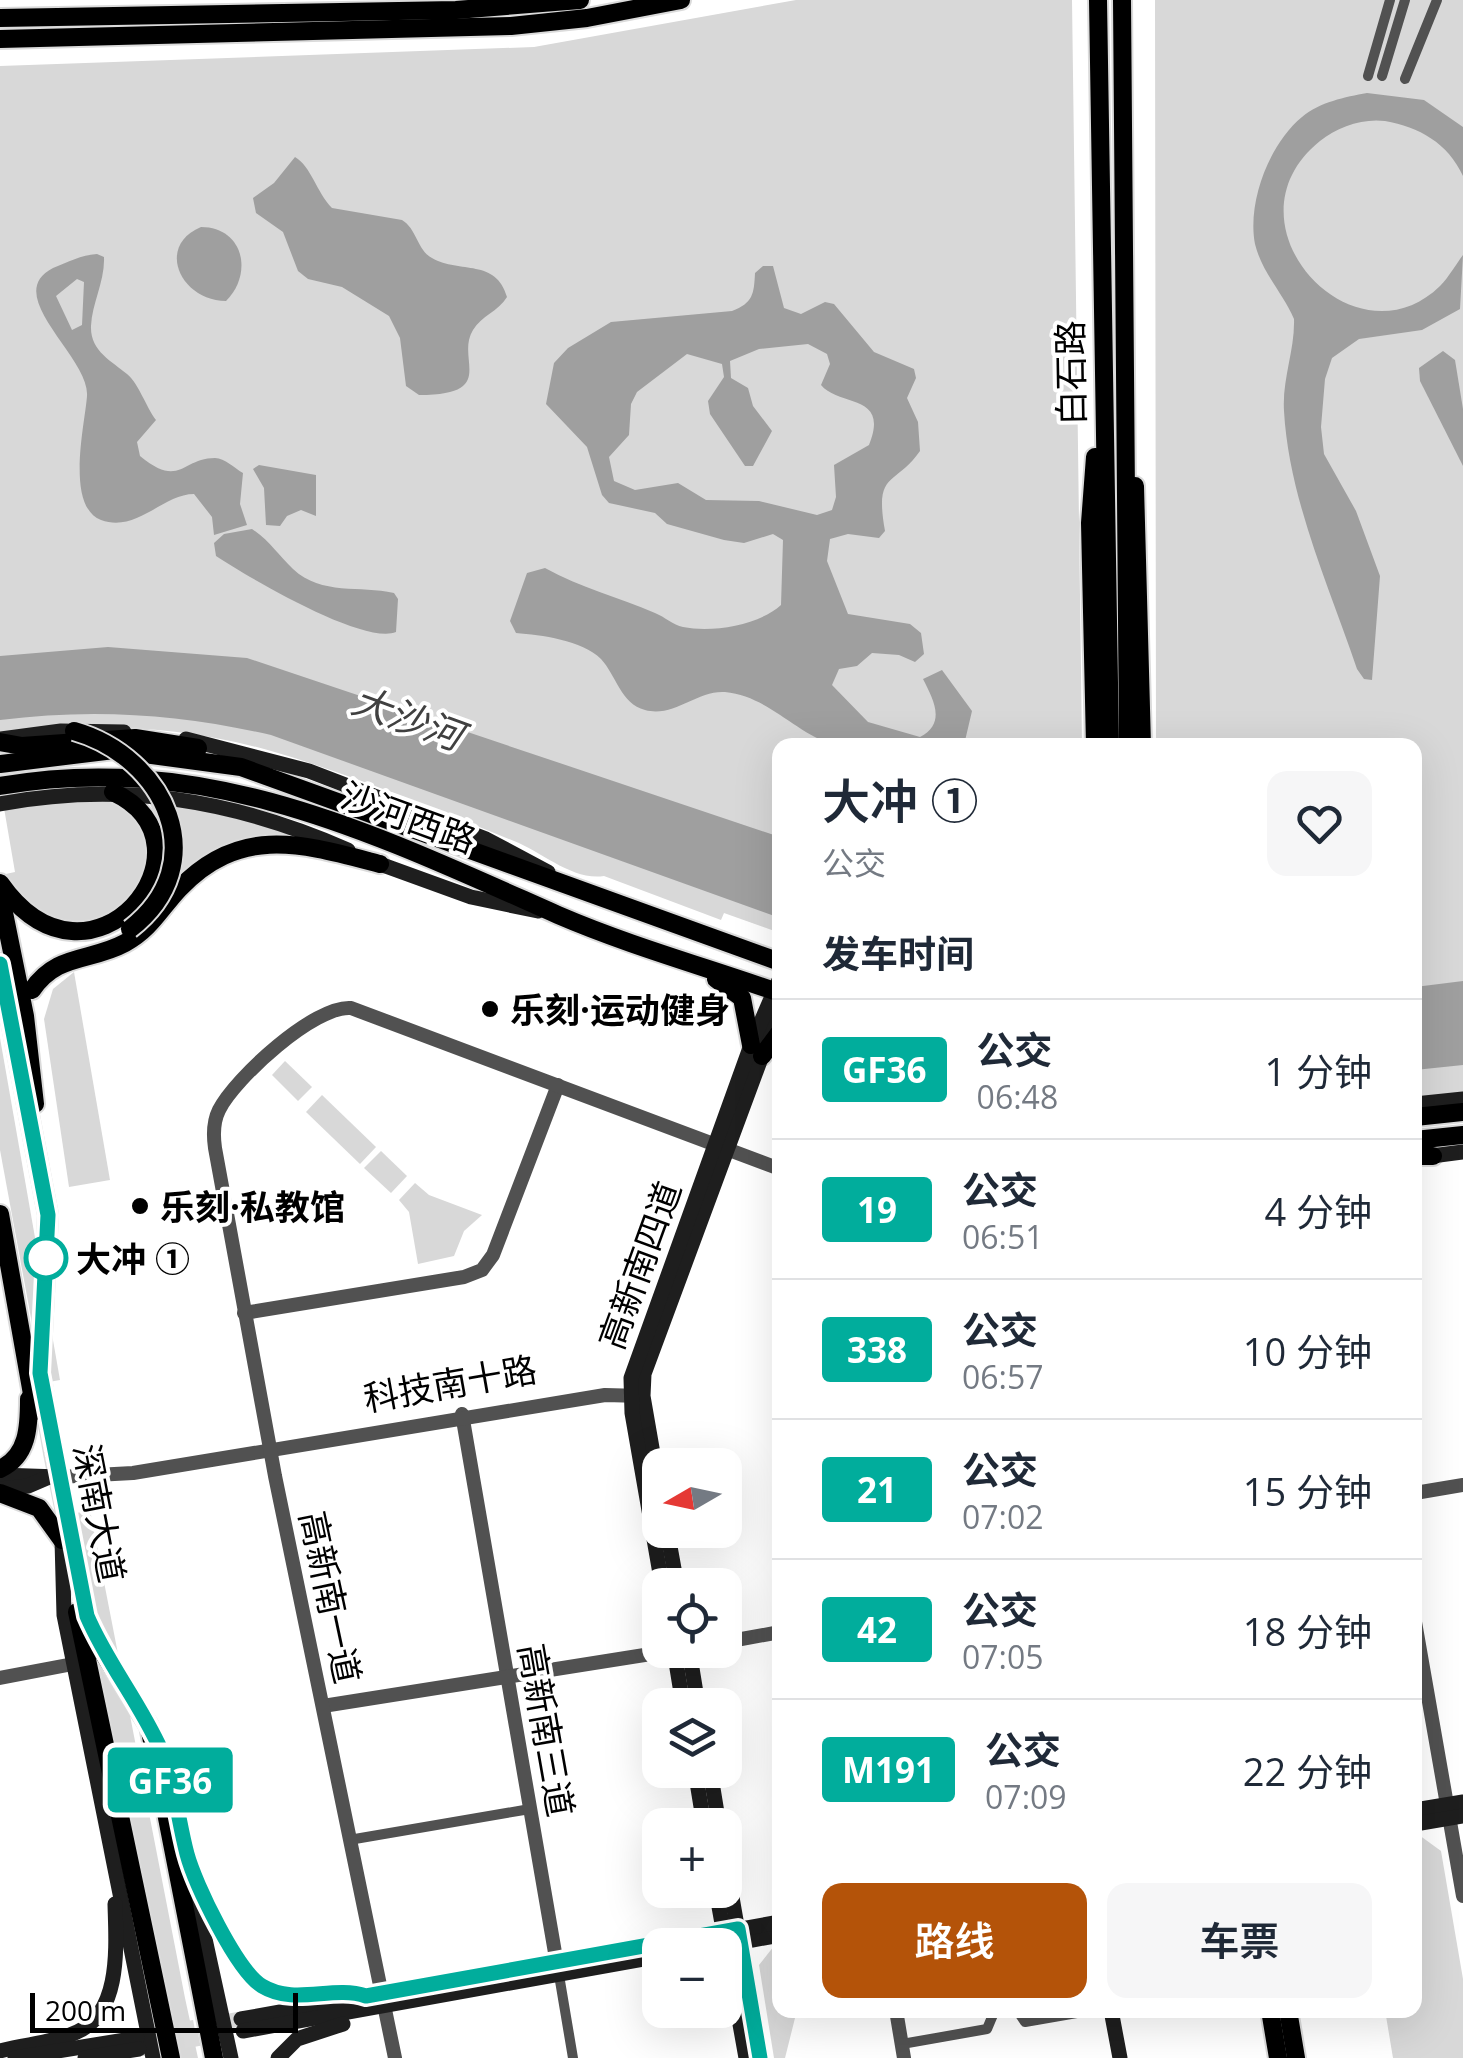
<!DOCTYPE html>
<html lang="zh">
<head>
<meta charset="utf-8">
<style>
  :root { --surface:#fff; --page:#f6f6f7; --text:#1f2937; --muted:#747a83; --line:#e0e1e3; --accent:#b45309 }
  body { margin:0; font-family:"Open Sans","Noto Sans SC",sans-serif; background:var(--page); color:var(--text); height:100vh; display:flex; flex-direction:column; font-size:38px; white-space:nowrap }
  * { box-sizing:border-box; margin:0 }
  p { font-size:32px; color:var(--muted) }
  .icon { flex:none; width:55px; height:55px; fill:none; stroke:currentColor; stroke-width:2; stroke-linecap:round; stroke-linejoin:round }
  .map { position:relative; flex:1; overflow:hidden }
  .details { position:absolute; left:772px; top:738px; width:650px; height:1280px; display:flex; flex-direction:column; background:var(--surface); border-radius:20px; box-shadow:0 10px 40px #0002 }
  .details>* { flex:none }
  .badge { padding:0 20px; border-radius:8px; font-size:35px; line-height:65px }
  .needle { width:65px; rotate:261deg }
  .fabs { position:absolute; left:642px; top:1448px; display:grid; gap:20px }
  .fabs a { display:grid; place-items:center; width:100px; height:100px; border-radius:20px; background:var(--surface); box-shadow:0 10px 40px #0002; font-size:50px }
  .scale { position:absolute; left:30px; bottom:25px; width:268px; box-sizing:border-box; padding-left:10px; border:5px solid #000; border-top:0; font-size:28px; line-height:35px; white-space:nowrap; color:#000; -webkit-text-stroke:8px #fff; paint-order:stroke }
  .map>.badge { position:absolute; translate:-50% -50%; box-shadow:0 0 0 5px #fff }
  h2 { padding:0 50px; font-size:38px; line-height:90px }
  .round { display:grid; place-items:center; flex:none; width:105px; height:105px; border-radius:20px; background:var(--page) }
  .head { display:flex; align-items:center; justify-content:space-between; height:170px; padding:0 50px }
  h1 { font-size:48px; font-weight:600; line-height:75px }
  .action { display:flex; gap:20px; margin-top:auto; padding:20px 50px }
  .action a { flex:1; height:115px; border-radius:20px; background:var(--accent); color:#fff; font-size:40px; font-weight:600; line-height:115px; text-align:center }
  .action a+a { background:var(--page); color:var(--text) }
  ul { padding:0; list-style:none }
  li { display:flex; align-items:center; gap:30px; height:140px; padding:0 50px; border-top:2px solid var(--line) }
  li div { flex:1 }
  li b { display:block; font-size:38px }
  li em { font-style:normal }
  li .badge { min-width:110px; font-weight:700; text-align:center }
  .map>svg:first-child { display:block }
  .green { fill:#d8d8d8 }
  .water { fill:#9f9f9f; fill-rule:evenodd }
  .lines { fill:none; stroke-linecap:round; stroke-linejoin:round }
  .secondary-tunnel { stroke:#d9d9d9; stroke-width:15; stroke-dasharray:15 8; stroke-linecap:butt }
  .primary-casing { stroke:#dbdbdb; stroke-width:22 }
  .minor { stroke:#515151; stroke-width:10 }
  .tertiary { stroke:#515151; stroke-width:14 }
  .secondary { stroke:#1e1e1e; stroke-width:15 }
  .primary { stroke:#000; stroke-width:18 }
  .primary-bridge-casing { stroke:#dbdbdb; stroke-width:22; stroke-linecap:butt }
  .primary-bridge { stroke:#000; stroke-width:18 }
  .line-casing { stroke:#fff; stroke-width:22 }
  .line { stroke:#01ad9c; stroke-width:15 }
  .poi-dot { fill:#000; stroke:#fff; stroke-width:4 }
  .stop-dot { fill:#fff; stroke:#01ad9c; stroke-width:5 }
  .labels { text-anchor:middle; dominant-baseline:central; stroke-width:8; stroke-linejoin:round; paint-order:stroke }
  .street-label { font-size:35px; fill:#000; stroke:#fff }
  .poi-label { font-size:35px; font-weight:bold; fill:#000; stroke:#fff; text-anchor:start }
  .stop-label { font-size:35px; font-weight:bold; fill:#000; stroke:#fff; text-anchor:start }
  .water-label { font-size:38px; font-style:italic; fill:#404040; stroke:#fff }
</style>
</head>
<body>
<div class="map">
<svg width="1463" height="2058" viewBox="0 0 1463 2058">
  <rect width="100%" height="100%" fill="#fff"/>
  <g class="green">
    <path d="M796,0H1072L1082,745H780V933L724,913L721,920L604,876C573,881 542,852 514,841C437,810 358,777 278,753C184,725 97,723 0,732V66L534,47Z"/>
    <polygon points="1155,0 1463,0 1463,1093 1415,1098 1415,745 1156,745"/>
    <polygon points="81,797 118,800 149,833 145,878 113,918 55,925 1,875 15,872 4,808"/>
    <path d="M146,797L313,837C237,830 210,865 151,904C166,859 171,841 146,797Z"/>
    <polygon points="74,972 110,1180 69,1187 44,1019 53,989"/>
    <polygon points="0,1038 60,1380 43,1383 0,1150"/>
    <polygon points="285,1061 312,1087 298,1101 272,1075"/>
    <polygon points="322,1095 376,1147 360,1164 306,1112"/>
    <polygon points="381,1151 407,1176 391,1193 364,1168"/>
    <polygon points="415,1183 429,1195 482,1215 464,1231 454,1256 418,1264 409,1212 399,1200"/>
    <polygon points="90,1510 185,1998 198,2058 180,2058 68,1515"/>
    <polygon points="1419,1835 1441,1851 1463,1979 1463,2058 1393,2058 1385,2010 1415,2010 1415,1836"/>
    <polygon points="780,1945 780,2010 797,2010 785,2058 774,2058 759,1965 774,1946"/>
  </g>
  <g class="water">
    <path d="M1367,93L1424,100L1463,127V176C1448,143 1419,127 1385,121C1363,118 1337,127 1320,141C1218,223 1354,370 1440,286C1449,277 1456,264 1463,255L1460,309L1422,330L1359,339L1332,358L1325,379L1321,427L1324,454L1356,511L1380,576L1372,680L1364,679L1357,669C1329,586 1289,499 1284,411C1282,379 1295,350 1294,319C1283,293 1262,273 1255,244C1247,203 1269,144 1302,117C1320,102 1345,97 1367,93Z"/>
    <path d="M295,157C311,166 317,193 332,208L402,220C417,229 417,250 432,258C460,274 496,258 507,297C499,311 481,316 473,330C455,359 499,395 419,395L406,386L400,338L389,316L342,287L308,279L298,271L283,232L256,213L253,198L274,183Z"/>
    <path d="M201,227C243,227 254,273 226,301C181,301 155,246 201,227Z"/>
    <path d="M97,254L104,257C105,281 92,303 91,326C90,351 112,361 127,374C139,384 146,407 156,420L137,442L140,456C180,489 182,458 215,458C225,458 234,468 243,473L240,504L247,525L214,535L212,517L194,494C163,494 137,533 101,520C65,506 85,424 87,396C90,357 0,295 53,268C68,262 81,255 97,254ZM77,279L84,282L82,325L72,330L56,296Z"/>
    <path d="M763,266H773L784,308L801,314L825,302L834,304L874,352L914,369L916,378L907,398L918,422L920,451C895,487 874,470 885,531L879,538L848,534L830,539L827,561L848,614L910,624L921,633L924,654L915,662L899,655L872,653L857,666L839,669L832,685L868,722L920,737C947,723 933,699 923,679L942,670L972,711L964,745C938,745 854,751 834,745C795,733 768,696 725,692C697,690 674,718 645,710C621,704 616,675 601,659C582,640 541,635 516,633L510,621L527,573L545,568C581,588 618,597 655,613C665,617 673,625 683,627C713,633 759,625 781,605L783,540L773,534L744,543L724,540L667,524L655,513L609,503L602,495L587,447L546,404L554,363L568,348L611,322L732,311C753,303 754,294 755,273ZM808,344L827,354L830,364L821,385C839,407 890,393 869,445L834,465L836,497L832,510L817,515L759,501L706,500L678,483L635,490L614,481L609,457L629,435L631,404L637,392L687,354L722,364L724,377L708,401L710,414L745,466H753L772,431L753,406L748,388L731,378L730,361L759,349Z"/>
    <polygon points="1443,351 1455,360 1463,409 1463,466 1420,381 1419,368"/>
    <polygon points="259,465 316,475 316,516 301,510 287,516 280,526 266,525 264,488 253,469"/>
    <path d="M252,529C270,541 278,555 293,569C322,596 360,585 394,593L398,599L396,632C363,645 248,577 216,556L214,543L224,534Z"/>
    <path d="M108,647L247,658L780,837V918L271,735C180,714 93,708 0,720V656Z"/>
    <polygon points="1463,981 1463,1065 1415,1070 1415,987"/>
  </g>
  <g class="lines">
    <g class="secondary-tunnel">
      <polyline points="157,2034 241,2019"/>
      <polyline points="139,2049 219,2035"/>
    </g>
    <g class="primary-casing">
      <g id="primary">
        <polyline points="1098,0 1110,745"/>
        <polyline points="1122,0 1128,745"/>
        <polyline points="0,18 456,10 580,0"/>
        <polyline points="0,39 511,26 587,18 681,0"/>
        <polyline points="1135,486 1142,745"/>
        <polyline points="0,742 22,746 135,738 198,748"/>
        <polyline points="1095,745 1090,523 1095,457"/>
        <polyline points="0,764 114,750 241,767 780,962"/>
        <path d="M0,786C206,750 375,834 558,915C630,946 706,967 780,993"/>
        <path d="M0,883C91,1013 226,845 113,792"/>
        <polyline points="0,893 25,1016 35,1104"/>
        <polyline points="0,963 48,1215 40,1373 54,1453 87,1616 102,1651 149,1726 214,2058"/>
        <polyline points="716,979 742,998 751,1045"/>
        <path d="M32,990C57,953 90,962 125,943C150,930 161,908 179,889C241,824 303,844 380,864"/>
        <polyline points="762,1056 780,1032"/>
        <polyline points="1415,1117 1463,1112"/>
        <polyline points="1415,1140 1463,1135"/>
        <polyline points="1415,1156 1433,1156"/>
        <polyline points="0,1214 35,1411"/>
        <path d="M0,1469C28,1456 29,1427 29,1399"/>
        <polyline points="0,1493 39,1508 62,1540"/>
        <polyline points="77,1612 171,2058"/>
        <polyline points="1270,2010 1278,2058"/>
        <polyline points="1288,2010 1296,2058"/>
      </g>
    </g>
    <g class="minor">
      <polyline points="1368,76 1390,0"/>
      <polyline points="1382,76 1405,0"/>
      <polyline points="1405,79 1437,0"/>
      <polyline points="349,1840 530,1809"/>
      <polyline points="559,1975 573,2058"/>
      <polyline points="1017,2010 1025,2022 1094,2010"/>
      <polyline points="902,2044 987,2029 995,2010"/>
    </g>
    <g class="tertiary">
      <polyline points="244,1313 464,1277 482,1270 493,1255 558,1085"/>
      <polyline points="462,1414 558,1970"/>
      <polyline points="59,1477 133,1473 605,1395 642,1396"/>
      <polyline points="1415,1493 1463,1485"/>
      <polyline points="1415,1622 1463,1896"/>
      <polyline points="725,1642 780,1632"/>
      <polyline points="0,1678 73,1664"/>
      <polyline points="323,1706 676,1650"/>
      <polyline points="896,2010 904,2058"/>
      <path d="M395,2058L275,1476L215,1148C213,1134 213,1122 219,1110C235,1078 315,1005 351,1008L780,1169"/>
    </g>
    <g class="secondary">
      <polyline points="0,739 61,731 124,732"/>
      <polyline points="186,739 309,771 486,839 548,872"/>
      <path d="M0,804C123,781 234,800 348,850"/>
      <polyline points="369,860 471,897 538,911"/>
      <polyline points="1415,1104 1463,1099"/>
      <polyline points="1424,1157 1463,1152"/>
      <polyline points="0,1475 59,1477"/>
      <polyline points="0,1489 28,1486 49,1477"/>
      <polyline points="660,1494 643,1396 644,1374 780,1007"/>
      <polyline points="667,1530 677,1585"/>
      <polyline points="62,1540 64,1615 153,2058"/>
      <polyline points="662,1585 632,1413 631,1378 751,1045 780,978"/>
      <polyline points="674,1650 683,1705"/>
      <polyline points="689,1650 698,1705"/>
      <polyline points="159,1747 171,1783 231,2058"/>
      <polyline points="695,1770 704,1825"/>
      <polyline points="710,1770 719,1825"/>
      <polyline points="1415,1810 1463,1802"/>
      <polyline points="1415,1824 1463,1816"/>
      <polyline points="725,1857 760,2058"/>
      <path d="M200,1882C236,1955 241,2007 338,1991"/>
      <polyline points="716,1890 746,2058"/>
      <polyline points="731,1944 780,1935"/>
      <polyline points="1111,2010 1120,2058"/>
      <polyline points="241,2019 780,1922"/>
      <polyline points="243,2031 660,1956"/>
      <path d="M0,2051C25,2044 54,2043 77,2032C122,2012 116,1945 115,1904"/>
      <polyline points="15,2058 137,2038"/>
      <polyline points="85,2058 139,2049"/>
      <polyline points="278,2058 297,2039 343,2024"/>
    </g>
    <use href="#primary" class="primary"/>
    <g class="primary-bridge-casing">
      <path id="primary-bridge" d="M74,731C165,757 215,863 130,929"/>
    </g>
    <use href="#primary-bridge" class="primary-bridge"/>
  </g>
  <g class="lines">
    <g class="line-casing">
      <path id="line" d="M0,964L48,1215L40,1373L87,1616C107,1663 140,1703 161,1750C175,1783 178,1820 187,1854C195,1884 237,1971 262,1986C295,2006 332,1985 366,1996L738,1929L760,2058"/>
    </g>
    <use href="#line" class="line"/>
  </g>
  <g class="poi-dot">
    <circle cx="490" cy="1009" r="10"/>
    <circle cx="140" cy="1206" r="10"/>
  </g>
  <circle class="stop-dot" cx="46" cy="1258" r="20"/>
  <g class="labels">
    <g class="street-label">
      <text transform="translate(1070 373) rotate(-91)">白石路</text>
      <text transform="translate(409 817) rotate(20)">沙河西路</text>
      <text transform="translate(639 1265) rotate(-70)">高新南四道</text>
      <text transform="translate(450 1383) rotate(-10)">科技南十路</text>
      <text transform="translate(100 1513) rotate(79)">深南大道</text>
      <text transform="translate(331 1597) rotate(78)">高新南一道</text>
      <text transform="translate(547 1730) rotate(80)">高新南三道</text>
    </g>
    <g class="poi-label">
      <text x="510" y="1009">乐刻·运动健身</text>
      <text x="160" y="1206">乐刻·私教馆</text>
    </g>
    <g class="stop-label">
      <text x="76" y="1258">大冲 ①</text>
    </g>
    <g class="water-label">
      <text transform="translate(408 717) rotate(20)">大沙河</text>
    </g>
  </g>
</svg>
<div class="fabs">
<a><svg class="needle" viewBox="-14 -14 28 28"><path d="M0-13l5 13h-10z" fill="#e53935"/><path d="M0 13l5-13h-10z" fill="#747a83"/></svg></a>
<a><svg class="icon" aria-label="locate" viewBox="0 0 24 24"><circle cx="12" cy="12" r="6"/><path d="M12 2v4M12 18v4M2 12h4M18 12h4"/></svg></a>
<a><svg class="icon" aria-label="layers" viewBox="0 0 24 24"><path d="M12 4l9 5-9 5-9-5zM3 14l9 5 9-5"/></svg></a>
<a>+</a>
<a>−</a>
</div>
<div class="scale">200 m</div>
<b class="badge" style="left:170px;top:1780px;background:#01ad9c;color:#fff">GF36</b>
<section class="details">
<div class="head"><div><h1>大冲 ①</h1><p>公交</p></div><a class="round"><svg class="icon" aria-label="heart" viewBox="0 0 24 24"><path d="M12 20l-8-8c-3-5 5-10 8-4 3-6 11-1 8 4z"/></svg></a></div>
<h2>发车时间</h2>
<ul>
<li><span class="badge" style="background:#01ad9c;color:#fff">GF36</span><div><b>公交</b><p>06:48</p></div><em>1 分钟</em></li>
<li><span class="badge" style="background:#01ad9c;color:#fff">19</span><div><b>公交</b><p>06:51</p></div><em>4 分钟</em></li>
<li><span class="badge" style="background:#01ad9c;color:#fff">338</span><div><b>公交</b><p>06:57</p></div><em>10 分钟</em></li>
<li><span class="badge" style="background:#01ad9c;color:#fff">21</span><div><b>公交</b><p>07:02</p></div><em>15 分钟</em></li>
<li><span class="badge" style="background:#01ad9c;color:#fff">42</span><div><b>公交</b><p>07:05</p></div><em>18 分钟</em></li>
<li><span class="badge" style="background:#01ad9c;color:#fff">M191</span><div><b>公交</b><p>07:09</p></div><em>22 分钟</em></li>
</ul>
<div class="action"><a>路线</a><a>车票</a></div>
</section>
</div>
</body>
</html>
